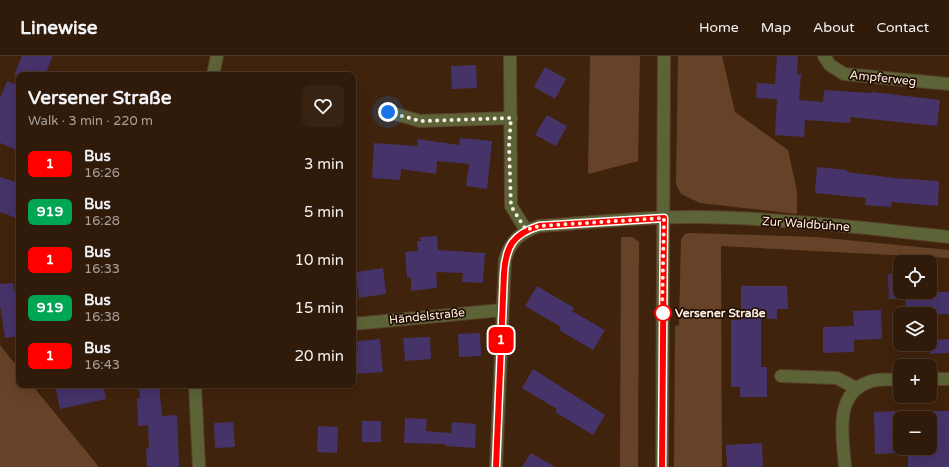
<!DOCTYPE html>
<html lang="en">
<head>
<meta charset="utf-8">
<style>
  :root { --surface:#301a09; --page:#382312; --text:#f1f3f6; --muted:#a8a19c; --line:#4b382a }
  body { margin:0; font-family:"Varela Round",sans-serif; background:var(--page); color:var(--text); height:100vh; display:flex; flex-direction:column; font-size:15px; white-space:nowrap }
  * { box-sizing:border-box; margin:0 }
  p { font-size:13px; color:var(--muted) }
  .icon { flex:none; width:22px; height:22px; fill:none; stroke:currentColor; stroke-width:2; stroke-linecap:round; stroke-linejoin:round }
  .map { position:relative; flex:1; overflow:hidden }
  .side { position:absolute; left:16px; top:16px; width:340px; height:316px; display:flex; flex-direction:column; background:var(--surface); border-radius:8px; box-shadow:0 4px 16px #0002,0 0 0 1px var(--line) }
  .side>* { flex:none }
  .badge { padding:0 8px; border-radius:6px; font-size:14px; line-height:26px }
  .buttons { position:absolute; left:893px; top:199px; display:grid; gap:8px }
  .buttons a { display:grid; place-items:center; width:44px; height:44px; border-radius:8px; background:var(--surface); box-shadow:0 4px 16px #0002,0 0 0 1px var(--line); font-size:20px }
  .you { position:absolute; width:20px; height:20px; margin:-10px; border:3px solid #fff; border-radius:50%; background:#1a73e8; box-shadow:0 0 0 6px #1a73e833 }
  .map>.badge { position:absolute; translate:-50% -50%; box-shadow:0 0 0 2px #fff }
  .round { display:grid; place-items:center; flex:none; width:42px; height:42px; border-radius:8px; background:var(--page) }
  .summary { display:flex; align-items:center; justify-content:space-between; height:68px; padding:0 12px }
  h1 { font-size:19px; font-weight:700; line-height:30px }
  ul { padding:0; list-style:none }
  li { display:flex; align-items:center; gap:12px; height:48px; padding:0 12px }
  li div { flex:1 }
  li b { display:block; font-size:15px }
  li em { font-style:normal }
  li .badge { min-width:44px; font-weight:700; text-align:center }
  header { display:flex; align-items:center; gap:24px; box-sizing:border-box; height:56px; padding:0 20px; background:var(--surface); border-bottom:1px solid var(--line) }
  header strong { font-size:19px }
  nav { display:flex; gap:22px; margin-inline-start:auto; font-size:14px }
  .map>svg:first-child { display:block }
  .green { fill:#664328 }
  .building { fill:#46336a }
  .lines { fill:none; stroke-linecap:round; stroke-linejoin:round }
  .minor-casing { stroke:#5a402b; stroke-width:14 }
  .minor { stroke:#5c6437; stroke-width:12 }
  .line-casing { stroke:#fff; stroke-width:9 }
  .line { stroke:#f00; stroke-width:6 }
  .walk { stroke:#fcefe6; stroke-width:4; stroke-dasharray:0 7.2 }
  .stop-dot { fill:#fff; stroke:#f00; stroke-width:2 }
  .labels { text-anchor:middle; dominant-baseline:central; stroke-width:3.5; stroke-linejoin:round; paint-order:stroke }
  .street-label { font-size:12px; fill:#fcefe6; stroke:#230d00 }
  .stop-label { font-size:12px; font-weight:bold; fill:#fcefe6; stroke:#230d00; text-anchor:start }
</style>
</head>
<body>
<header>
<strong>Linewise</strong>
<nav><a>Home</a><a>Map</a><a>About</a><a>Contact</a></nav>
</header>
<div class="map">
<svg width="949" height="411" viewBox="0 0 949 411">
  <rect width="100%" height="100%" fill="#40230c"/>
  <g class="green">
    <polygon points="590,0 640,0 638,105 588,118"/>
    <polygon points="678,0 722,0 735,56 788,94 797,135 797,158 700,147 681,138 676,128"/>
    <polygon points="690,177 816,181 949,194 949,202 721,190 722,411 674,411 675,270 679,269 681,183 685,178"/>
    <polygon points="621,181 632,181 639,186 638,411 620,411"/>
    <polygon points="0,289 19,313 19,329 32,329 99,411 0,411"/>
  </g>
  <g class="building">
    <polygon points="22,0 53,0 45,19 14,19"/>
    <polygon points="777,0 798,0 797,18 801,18 799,44 823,46 824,34 872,37 872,36 940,44 937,70 850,61 850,67 805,64 804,81 775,79 777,43 756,42 757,27 775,28"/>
    <polygon points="476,9 477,32 452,33 451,10"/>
    <polygon points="545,11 566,23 555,43 534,31"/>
    <polygon points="7,25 19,30 19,95 0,87 0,42"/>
    <polygon points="547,59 567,70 556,90 535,79"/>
    <polygon points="460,82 492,85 487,133 466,130 469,108 437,105 436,118 401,113 400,124 372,122 374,87 417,90 418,83 459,89"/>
    <polygon points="817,111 847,114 847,116 894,122 939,125 938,150 892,146 891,151 865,149 866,142 815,137"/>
    <polygon points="0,121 19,127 19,163 0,156"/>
    <polygon points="437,180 438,194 485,197 483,227 462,226 463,217 436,216 437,232 411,235 411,222 407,222 405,196 418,195 417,185 421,185 420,181"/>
    <polygon points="383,212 386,238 359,242 356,216"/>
    <polygon points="888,218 900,218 900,243 889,243"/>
    <polygon points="13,227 15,237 19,236 19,280 5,282 0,249 0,228"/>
    <polygon points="537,230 574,252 572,255 605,274 593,294 559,274 561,271 525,250"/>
    <polygon points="741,230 787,230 788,253 777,253 777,263 761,262 761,311 767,311 767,341 740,341 740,331 731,331 731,264 741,264"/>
    <polygon points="905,236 949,236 949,258 906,258"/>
    <polygon points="881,254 882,283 854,284 854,296 823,297 823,271 854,270 853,255"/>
    <polygon points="480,277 481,300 459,301 458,278"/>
    <polygon points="430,281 431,303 405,305 403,282"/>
    <polygon points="380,283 383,316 356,318 354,297 358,296 357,285"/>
    <polygon points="949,283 949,297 930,298 930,284"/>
    <polygon points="533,313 605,359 593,379 555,356 557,353 522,332"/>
    <polygon points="55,329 103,329 106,343 60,353"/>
    <polygon points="139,329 159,329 162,360 177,359 179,411 147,411 146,393 149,392 148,369 138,370 137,342 140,342"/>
    <polygon points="900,355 900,397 875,398 874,356"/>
    <polygon points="930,355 949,355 949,411 908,411 908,392 930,392"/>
    <polygon points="405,362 427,363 426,375 451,377 452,366 476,368 475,392 445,390 445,388 404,387"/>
    <rect x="362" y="365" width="19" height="21"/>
    <polygon points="233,366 235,391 215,392 214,367"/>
    <polygon points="318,370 338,371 337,397 317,396"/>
    <polygon points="762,387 763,411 727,411 726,389"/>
    <polygon points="531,397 555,411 522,411"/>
  </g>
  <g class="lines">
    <g class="minor-casing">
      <g id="minor">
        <polyline points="510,0 511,150 526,174"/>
        <polyline points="824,0 830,9 844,18 949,28"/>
        <polyline points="213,19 217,0"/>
        <polyline points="388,56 420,65 511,62"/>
        <polyline points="353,268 502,254"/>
        <polyline points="781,320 837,322 856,332"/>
        <polyline points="930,323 949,323"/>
        <polyline points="195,329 199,411"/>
        <path d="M496,411L505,204C510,185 521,176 539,170C592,167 645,160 697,161C781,162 866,172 949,181"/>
        <polyline points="662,411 664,0"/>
        <path d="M845,411C843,382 833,338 869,326C878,322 891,324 900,324"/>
      </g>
    </g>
    <use href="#minor" class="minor"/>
  </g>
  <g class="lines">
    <g class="line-casing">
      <path id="line" d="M496,411L504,217C506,190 513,178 539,170L664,162L662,411"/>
    </g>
    <use href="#line" class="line"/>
    <polyline class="walk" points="388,56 420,65 511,62 509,89 511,150 526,174 539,170 664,162 662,259 663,257"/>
  </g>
  <circle class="stop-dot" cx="663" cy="257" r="8"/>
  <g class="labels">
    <g class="street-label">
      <text transform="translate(883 22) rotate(6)">Ampferweg</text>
      <text transform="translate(806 168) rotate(4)">Zur Waldbühne</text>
      <text transform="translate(427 260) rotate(-6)">Händelstraße</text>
    </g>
    <g class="stop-label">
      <text x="675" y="257">Versener Straße</text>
    </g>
  </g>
</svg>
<div class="buttons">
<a><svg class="icon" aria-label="locate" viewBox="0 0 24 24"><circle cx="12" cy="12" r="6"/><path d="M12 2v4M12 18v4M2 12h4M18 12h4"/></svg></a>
<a><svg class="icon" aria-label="layers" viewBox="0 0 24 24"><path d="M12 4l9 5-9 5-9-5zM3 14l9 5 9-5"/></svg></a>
<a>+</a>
<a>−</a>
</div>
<div class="you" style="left:388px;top:56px"></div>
<b class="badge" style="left:501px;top:284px;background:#f00;color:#fff">1</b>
<section class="side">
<div class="summary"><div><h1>Versener Straße</h1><p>Walk · 3 min · 220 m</p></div><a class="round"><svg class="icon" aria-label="heart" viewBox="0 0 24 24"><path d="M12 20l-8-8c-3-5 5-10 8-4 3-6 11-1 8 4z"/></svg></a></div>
<ul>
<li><span class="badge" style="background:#f00;color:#fff">1</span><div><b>Bus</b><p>16:26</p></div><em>3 min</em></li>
<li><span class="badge" style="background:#00a651;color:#fff">919</span><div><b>Bus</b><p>16:28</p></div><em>5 min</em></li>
<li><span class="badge" style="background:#f00;color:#fff">1</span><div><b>Bus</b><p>16:33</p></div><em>10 min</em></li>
<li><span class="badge" style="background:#00a651;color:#fff">919</span><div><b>Bus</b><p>16:38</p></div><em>15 min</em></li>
<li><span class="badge" style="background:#f00;color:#fff">1</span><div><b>Bus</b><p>16:43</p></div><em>20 min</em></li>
</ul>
</section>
</div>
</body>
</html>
